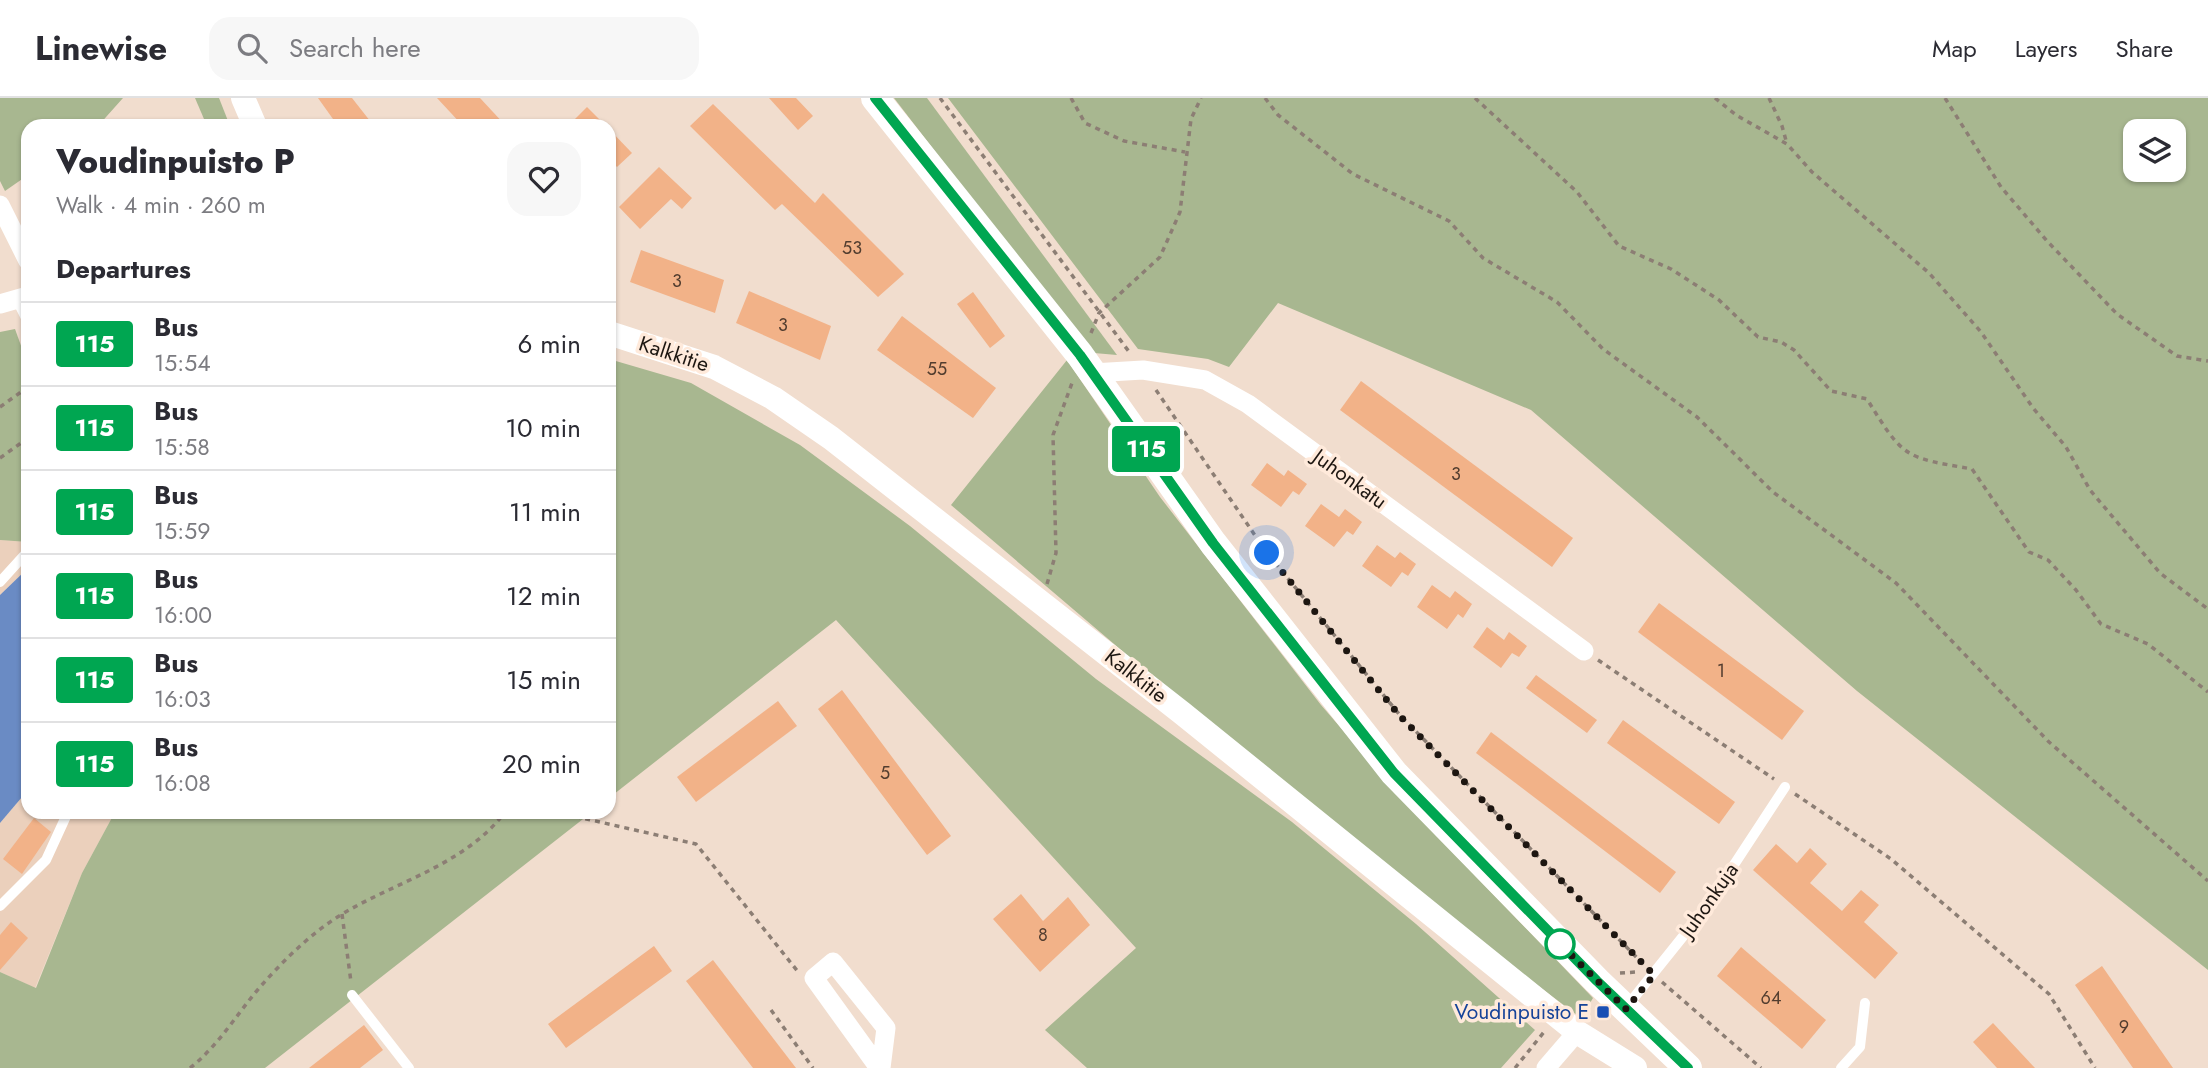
<!DOCTYPE html>
<html lang="en">
<head>
<meta charset="utf-8">
<style>
  :root { --surface:#fff; --page:#f7f7f7; --text:#2b2b33; --muted:#7c7c81; --line:#e1e1e2 }
  body { margin:0; font-family:Jost,sans-serif; background:var(--page); color:var(--text); height:100vh; display:flex; flex-direction:column; font-size:26px; white-space:nowrap }
  * { box-sizing:border-box; margin:0 }
  p { font-size:23px; color:var(--muted) }
  .icon { flex:none; width:38px; height:38px; fill:none; stroke:currentColor; stroke-width:2; stroke-linecap:round; stroke-linejoin:round }
  .map { position:relative; flex:1; overflow:hidden }
  .sheet { position:absolute; left:21px; top:21px; width:595px; height:700px; display:flex; flex-direction:column; background:var(--surface); border-radius:21px; box-shadow:0 2px 5px #0004 }
  .sheet>* { flex:none }
  .badge { padding:0 14px; border-radius:5px; font-size:24px; line-height:46px }
  .controls { position:absolute; left:2123px; top:21px; display:grid; gap:14px }
  .controls a { display:grid; place-items:center; width:63px; height:63px; border-radius:14px; background:var(--surface); box-shadow:0 2px 5px #0004; font-size:35px }
  .you { position:absolute; width:35px; height:35px; margin:-18px; border:5px solid #fff; border-radius:50%; background:#1a73e8; box-shadow:0 0 0 10px #1a73e833 }
  .map>.badge { position:absolute; translate:-50% -50%; box-shadow:0 0 0 4px #fff }
  h2 { padding:0 35px; font-size:26px; line-height:63px }
  .round { display:grid; place-items:center; flex:none; width:74px; height:74px; border-radius:21px; background:var(--page) }
  .overview { display:flex; align-items:center; justify-content:space-between; height:119px; padding:0 35px }
  h1 { font-size:33px; font-weight:800; line-height:52px }
  ul { padding:0; list-style:none }
  li { display:flex; align-items:center; gap:21px; height:84px; padding:0 35px; border-top:2px solid var(--line) }
  li div { flex:1 }
  li b { display:block; font-size:26px }
  li em { font-style:normal }
  li .badge { min-width:77px; font-weight:700; text-align:center }
  header { display:flex; align-items:center; gap:42px; box-sizing:border-box; height:98px; padding:0 35px; background:var(--surface); border-bottom:2px solid var(--line) }
  header strong { font-size:33px }
  nav { display:flex; gap:38px; margin-inline-start:auto; font-size:24px }
  .search { width:490px; height:63px; background:var(--page); display:flex; align-items:center; gap:18px; box-sizing:border-box; padding:0 24px; border-radius:21px; color:var(--muted); font-size:26px }
  .map>svg:first-child { display:block }
  .built { fill:#ebd0bc }
  .green { fill:#a8b790; fill-rule:evenodd }
  .water { fill:#6a8bc4 }
  .building { fill:#f2b288 }
  .lines { fill:none; stroke-linecap:round; stroke-linejoin:round }
  .path { stroke:#8c7e74; stroke-width:3.5; stroke-dasharray:5 5; stroke-linecap:butt }
  .service { stroke:#fff; stroke-width:10 }
  .minor { stroke:#fff; stroke-width:19 }
  .tertiary { stroke:#fff; stroke-width:24 }
  .secondary { stroke:#fff; stroke-width:28 }
  .line-casing { stroke:#fff; stroke-width:16 }
  .line { stroke:#00a651; stroke-width:10 }
  .walk { stroke:#1d1611; stroke-width:7; stroke-dasharray:0 12.6 }
  .stop-dot { fill:#fff; stroke:#00a651; stroke-width:3.5 }
  .transit-dot { fill:#1a4fb4; stroke:#ffeadb; stroke-width:2.5 }
  .labels { text-anchor:middle; dominant-baseline:central; stroke-width:7; stroke-linejoin:round; paint-order:stroke }
  .number-label { font-size:18px; fill:#523d2f }
  .street-label { font-size:21px; fill:#1d1611; stroke:#ffeadb }
  .transit-label { font-size:21px; fill:#164399; stroke:#ffeadb; text-anchor:end }
</style>
</head>
<body>
<header>
<strong>Linewise</strong>
<div class="search"><svg class="icon" aria-label="search" viewBox="0 0 24 24"><circle cx="10" cy="10" r="6"/><path d="M15 15l6 6"/></svg>Search here</div>
<nav><a>Map</a><a>Layers</a><a>Share</a></nav>
</header>
<div class="map">
<svg width="2208" height="970" viewBox="0 0 2208 970">
  <rect width="100%" height="100%" fill="#f1ddce"/>
  <g class="built">
    <polygon points="0,442 28,444 28,470 0,497"/>
    <polygon points="28,692 28,714 115,714 82,775 35,890 0,874 0,725"/>
  </g>
  <g class="green">
    <polygon points="0,0 123,0 98,28 28,28 28,77 5,93 0,83"/>
    <polygon points="195,0 219,0 230,28 207,28"/>
    <polygon points="894,0 927,0 1117,257 1094,255 1079,241"/>
    <path d="M948,0H2208V872L1857,593L1531,312L1278,205L1229,269L1208,261L1138,251ZM2135,33H2174V72H2135Z"/>
    <polygon points="15,231 28,267 28,444 0,442 0,234"/>
    <polygon points="609,261 691,285 800,347 910,428 1096,581 1292,724 1416,826 1535,932 1501,970 1087,970 1045,932 1136,850 836,522 609,700"/>
    <polygon points="1067,262 1160,399 1321,607 1412,712 1593,900 1581,920 1497,857 1127,557 951,407"/>
    <polygon points="115,714 592,714 265,970 0,970 0,874 36,890 82,775"/>
  </g>
  <polygon class="water" points="28,470 28,692 0,725 0,497"/>
  <g class="building">
    <polygon points="318,0 352,0 374,28 338,28"/>
    <polygon points="437,0 480,0 506,28 463,28"/>
    <polygon points="769,0 796,0 813,18 798,32"/>
    <polygon points="713,6 815,105 823,95 904,176 878,199 782,106 775,112 690,28"/>
    <polygon points="587,9 606,28 568,28"/>
    <polygon points="609,31 632,55 617,69 609,61"/>
    <polygon points="659,69 692,100 682,111 671,101 640,131 619,109"/>
    <polygon points="641,152 724,182 715,215 630,184"/>
    <polygon points="749,193 831,228 820,262 736,225"/>
    <polygon points="973,194 1005,238 990,250 957,206"/>
    <polygon points="902,218 996,290 973,320 877,252"/>
    <polygon points="1361,283 1573,440 1552,469 1340,312"/>
    <polygon points="1267,365 1284,378 1288,372 1307,386 1299,397 1293,393 1281,409 1251,387"/>
    <polygon points="1321,406 1339,419 1345,411 1362,424 1353,437 1347,433 1334,449 1305,428"/>
    <polygon points="1377,447 1395,460 1400,454 1416,466 1408,478 1402,474 1391,489 1362,468"/>
    <polygon points="1432,487 1450,500 1455,493 1472,506 1463,520 1458,516 1447,531 1417,509"/>
    <polygon points="1659,505 1804,613 1782,642 1638,534"/>
    <polygon points="1487,529 1504,542 1509,534 1527,548 1519,559 1512,555 1501,570 1473,549"/>
    <polygon points="1536,577 1597,622 1587,635 1526,590"/>
    <polygon points="842,592 951,738 927,757 818,611"/>
    <polygon points="778,603 797,628 696,704 677,679"/>
    <polygon points="1623,622 1735,704 1719,726 1607,645"/>
    <polygon points="1491,634 1676,774 1660,795 1476,655"/>
    <polygon points="34,720 51,734 22,776 3,761"/>
    <polygon points="1776,746 1797,765 1810,750 1827,766 1810,785 1842,813 1861,792 1879,807 1864,824 1898,855 1875,881 1753,772"/>
    <polygon points="1021,796 1043,823 1068,799 1090,827 1040,874 993,821"/>
    <polygon points="11,824 28,840 0,872 0,837"/>
    <polygon points="654,848 672,873 566,950 548,926"/>
    <polygon points="1741,849 1826,922 1802,951 1717,878"/>
    <polygon points="713,862 796,970 753,970 686,883"/>
    <polygon points="2102,868 2173,970 2133,970 2075,887"/>
    <polygon points="1993,925 2035,970 1997,970 1973,944"/>
    <polygon points="364,927 383,952 360,970 309,970"/>
  </g>
  <g class="lines">
    <g class="path">
      <polyline points="940,0 1130,255"/>
      <polyline points="1071,0 1085,25 1124,43 1185,54"/>
      <polyline points="1265,0 1278,17 1353,76 1449,123 1483,160 1557,204 1603,251 1697,319 1773,394 1896,485 2049,644 2208,783"/>
      <path d="M1475,0L1577,94L1619,148L1671,171L1719,202L1758,239L1781,244L1794,252L1831,293L1867,301C1904,361 1904,359 1972,371L2029,454L2048,462L2076,492L2101,526L2148,546L2208,594"/>
      <polyline points="1715,0 1736,17 1787,46 1812,74 1929,175 1981,234 2033,310 2066,349 2090,392 2160,475 2208,511"/>
      <polyline points="1769,0 1782,28 1787,46"/>
      <polyline points="1945,0 2001,89 2047,143 2117,216 2177,258 2208,263"/>
      <polyline points="1091,235 1099,215 1160,159 1180,114 1191,21 1201,0"/>
      <polyline points="1156,292 1267,455 1399,616 1644,867"/>
      <polyline points="0,309 28,289"/>
      <polyline points="0,360 28,340"/>
      <polyline points="1047,486 1056,455 1053,337 1072,285"/>
      <polyline points="1598,562 1774,681"/>
      <polyline points="1795,696 1891,761 2049,896 2095,970"/>
      <polyline points="556,714 696,746 799,875"/>
      <polyline points="342,816 351,884"/>
      <polyline points="1620,875 1637,874"/>
      <polyline points="1662,884 1761,970"/>
      <polyline points="771,912 813,970"/>
      <path d="M190,970C219,947 236,917 260,889C284,862 312,834 344,815C398,783 466,766 505,714"/>
      <polyline points="1515,970 1544,934"/>
    </g>
    <g class="service">
      <polyline points="17,202 28,224"/>
      <polyline points="0,484 28,453"/>
      <polyline points="0,808 46,762 68,714"/>
      <polyline points="352,897 409,970"/>
      <polyline points="1628,907 1705,811 1785,689"/>
      <polyline points="1841,970 1860,949 1865,905"/>
    </g>
    <g class="minor">
      <polyline points="0,107 28,163"/>
      <polyline points="0,206 28,198"/>
      <polyline points="1092,275 1143,272 1205,282 1248,306 1584,553"/>
      <polyline points="879,970 814,880 833,864 886,930 881,970"/>
      <polyline points="1546,970 1577,934"/>
    </g>
    <g class="tertiary">
      <polyline points="243,0 255,28"/>
      <polyline points="609,235 714,269 773,300 831,340 1182,615 1577,934 1635,970"/>
    </g>
    <polyline class="secondary" points="875,0 1080,257 1213,445 1394,675 1597,883 1688,970"/>
  </g>
  <g class="lines">
    <g class="line-casing">
      <polyline id="line" points="875,0 1080,257 1213,445 1394,675 1597,883 1688,970"/>
    </g>
    <use href="#line" class="line"/>
    <polyline class="walk" points="1267,455 1399,617 1654,877 1626,911 1560,846"/>
  </g>
  <circle class="stop-dot" cx="1560" cy="846" r="14"/>
  <rect class="transit-dot" x="1596" y="907" width="14" height="14" rx="3.5"/>
  <g class="labels">
    <g class="number-label">
      <text x="852" y="150">53</text>
      <text x="677" y="183">3</text>
      <text x="783" y="227">3</text>
      <text x="937" y="271">55</text>
      <text x="1456" y="376">3</text>
      <text x="1721" y="573">1</text>
      <text x="885" y="675">5</text>
      <text x="1043" y="837">8</text>
      <text x="1771" y="900">64</text>
      <text x="2124" y="929">9</text>
    </g>
    <g class="street-label">
      <text transform="translate(674 256) rotate(18)">Kalkkitie</text>
      <text transform="translate(1350 381) rotate(36)">Juhonkatu</text>
      <text transform="translate(1136 578) rotate(38)">Kalkkitie</text>
      <text transform="translate(1709 802) rotate(-55)">Juhonkuja</text>
    </g>
    <g class="transit-label">
      <text x="1589" y="914">Voudinpuisto E</text>
    </g>
  </g>
</svg>
<div class="controls">
<a><svg class="icon" aria-label="layers" viewBox="0 0 24 24"><path d="M12 4l9 5-9 5-9-5zM3 14l9 5 9-5"/></svg></a>
</div>
<div class="you" style="left:1267px;top:455px"></div>
<b class="badge" style="left:1146px;top:351px;background:#00a651;color:#fff">115</b>
<section class="sheet">
<div class="overview"><div><h1>Voudinpuisto P</h1><p>Walk · 4 min · 260 m</p></div><a class="round"><svg class="icon" aria-label="heart" viewBox="0 0 24 24"><path d="M12 20l-8-8c-3-5 5-10 8-4 3-6 11-1 8 4z"/></svg></a></div>
<h2>Departures</h2>
<ul>
<li><span class="badge" style="background:#00a651;color:#fff">115</span><div><b>Bus</b><p>15:54</p></div><em>6 min</em></li>
<li><span class="badge" style="background:#00a651;color:#fff">115</span><div><b>Bus</b><p>15:58</p></div><em>10 min</em></li>
<li><span class="badge" style="background:#00a651;color:#fff">115</span><div><b>Bus</b><p>15:59</p></div><em>11 min</em></li>
<li><span class="badge" style="background:#00a651;color:#fff">115</span><div><b>Bus</b><p>16:00</p></div><em>12 min</em></li>
<li><span class="badge" style="background:#00a651;color:#fff">115</span><div><b>Bus</b><p>16:03</p></div><em>15 min</em></li>
<li><span class="badge" style="background:#00a651;color:#fff">115</span><div><b>Bus</b><p>16:08</p></div><em>20 min</em></li>
</ul>
</section>
</div>
</body>
</html>
